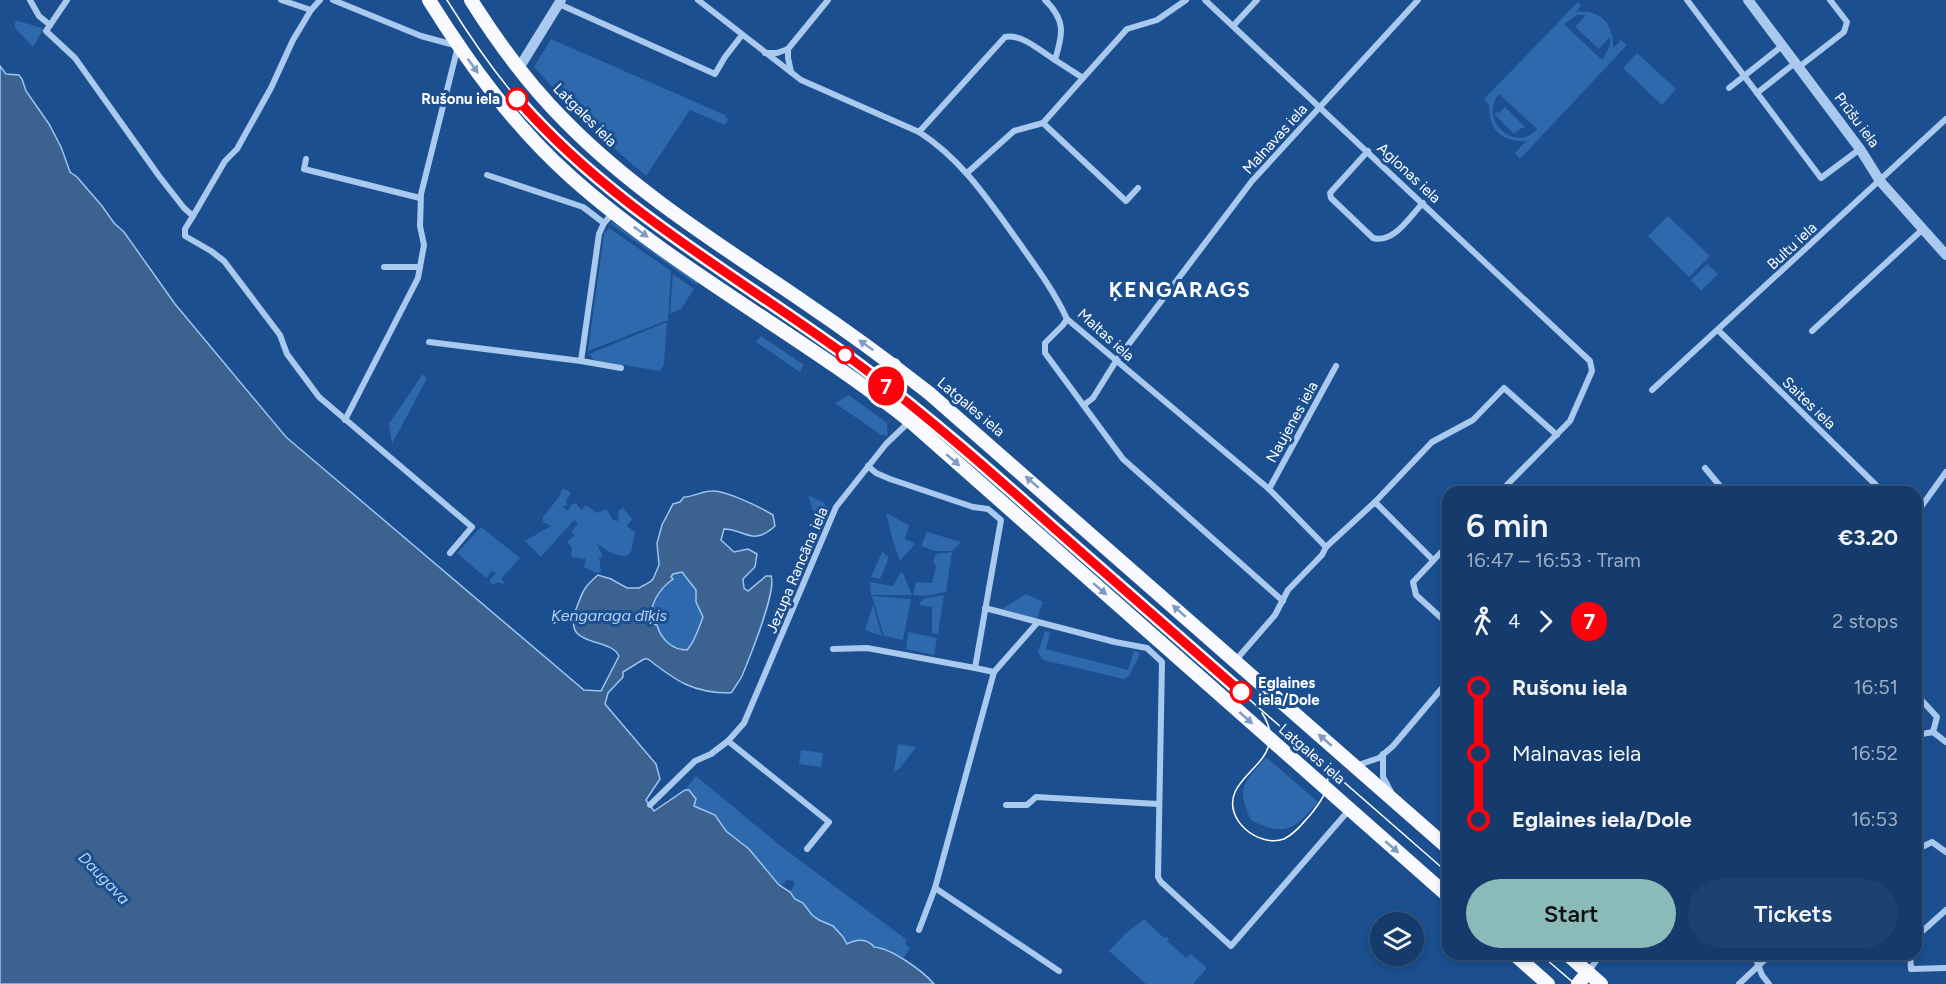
<!DOCTYPE html>
<html lang="en">
<head>
<meta charset="utf-8">
<style>
  :root { --surface:#143b6b; --page:#1d4271; --text:#f1f3f6; --muted:#9dadc1; --line:#33557e; --accent:#8bbbb9 }
  body { margin:0; font-family:Figtree,sans-serif; background:var(--page); color:var(--text); height:100vh; display:flex; flex-direction:column; font-size:22px; white-space:nowrap }
  * { box-sizing:border-box; margin:0 }
  p { font-size:20px; color:var(--muted) }
  .icon { flex:none; width:33px; height:33px; fill:none; stroke:currentColor; stroke-width:2; stroke-linecap:round; stroke-linejoin:round }
  .map { position:relative; flex:1; overflow:hidden }
  .drawer { position:absolute; left:1442px; top:486px; width:480px; height:474px; display:flex; flex-direction:column; background:var(--surface); border-radius:18px; box-shadow:0 3px 9px #0003,0 0 0 2px var(--line) }
  .drawer>* { flex:none }
  .badge { padding:0 12px; border-radius:20px; font-size:21px; line-height:39px }
  .tools { position:absolute; left:1370px; top:912px; display:grid; gap:12px }
  .tools a { display:grid; place-items:center; width:54px; height:54px; border-radius:50%; background:var(--surface); box-shadow:0 3px 9px #0003,0 0 0 2px var(--line); font-size:30px }
  .map>.badge { position:absolute; translate:-50% -50%; box-shadow:0 0 0 3px #fff }
  .legs { display:flex; align-items:center; gap:9px; height:66px; padding:0 24px; font-size:20px }
  .legs p { margin-inline-start:auto }
  .overview { display:flex; align-items:center; justify-content:space-between; height:102px; padding:0 24px }
  h1 { font-size:33px; font-weight:600; line-height:45px }
  .primary-button { display:flex; gap:12px; margin-top:auto; padding:12px 24px }
  .primary-button a { flex:1; height:69px; border-radius:36px; background:var(--accent); color:#111; font-size:24px; font-weight:600; line-height:69px; text-align:center }
  .primary-button a+a { background:var(--page); color:var(--text) }
  ul { padding:0 24px; list-style:none }
  li { display:flex; align-items:center; gap:21px; height:66px; font-size:22px }
  li i { display:grid; place-items:center; width:9px; height:100%; margin:0 8px; background:currentColor }
  li i::after { content:''; width:15px; height:15px; margin:-8px; border:4px solid; border-radius:50%; background:var(--surface) }
  li p { margin-inline-start:auto }
  li:first-child i { background:linear-gradient(#0000 50%,currentColor 0) }
  li:last-child i { background:linear-gradient(currentColor 50%,#0000 0) }
  .map>svg:first-child { display:block }
  .green { fill:#2e69ad; fill-rule:evenodd }
  .water { fill:#3c6290; stroke:#9cc4f0; stroke-width:1.5; fill-rule:evenodd }
  .lines { fill:none; stroke-linecap:round; stroke-linejoin:round }
  .minor { stroke:#a9c9ee; stroke-width:6 }
  .tertiary { stroke:#a9c9ee; stroke-width:10 }
  .trunk { stroke:#f8faff; stroke-width:14 }
  .tram { stroke:#fff; stroke-width:1.5 }
  .oneway { fill:#7e9cc1 }
  .line-1-casing { stroke:#fff; stroke-width:14 }
  .line-1 { stroke:#ff000c; stroke-width:9 }
  .stop-1-dot { fill:#fff; stroke:#ff000c; stroke-width:3 }
  .labels { text-anchor:middle; dominant-baseline:central; stroke-width:6; stroke-linejoin:round; paint-order:stroke }
  .stop-label { font-size:15px; font-weight:bold; fill:#fff; stroke:#1b4f8f; text-anchor:end }
  .street-label { font-size:15px; fill:#fff; stroke:#1b4f8f }
  .water-label { font-size:16px; font-style:italic; fill:#b5d3f5; stroke:#1b4f8f }
  .district-label { font-size:21px; font-weight:bold; letter-spacing:1.5px; fill:#fff; stroke:#1b4f8f }
</style>
</head>
<body>
<div class="map">
<svg width="1946" height="984" viewBox="0 0 1946 984">
  <rect width="100%" height="100%" fill="#1b4f8f"/>
  <g class="green">
    <path d="M1578,2L1581,5L1576,12C1601,9 1614,24 1613,48L1621,40L1627,45L1520,159L1515,153L1526,141C1501,141 1489,131 1489,105L1484,99ZM1577,15H1586L1575,27L1599,49L1610,37V46L1602,60L1564,24ZM1499,94L1537,129C1517,154 1477,120 1499,94Z"/>
    <polygon points="18,21 42,28 43,30 33,47 15,28 15,22"/>
    <polygon points="551,39 725,115 728,120 725,125 690,110 646,176 587,125 534,67"/>
    <polygon points="1637,53 1676,89 1662,105 1623,68"/>
    <polygon points="1505,107 1525,127 1522,129 1521,128 1514,134 1494,114 1497,112 1499,113"/>
    <polygon points="1668,216 1710,256 1689,277 1648,236"/>
    <polygon points="612,222 698,282 697,285 611,224"/>
    <polygon points="609,228 671,271 668,320 588,351 604,234"/>
    <polygon points="1707,264 1718,274 1701,291 1691,280"/>
    <polygon points="673,274 694,289 681,309 670,314"/>
    <polygon points="667,322 664,364 660,371 594,360 589,354"/>
    <polygon points="761,336 804,365 800,372 756,342"/>
    <polygon points="422,375 425,375 426,380 392,444 389,424"/>
    <polygon points="849,395 887,423 888,435 881,435 835,403"/>
    <path d="M562,489H565L571,493L566,501L567,505L563,507L568,511L571,505L576,503L581,510L586,505L597,513L606,509L613,520L618,521L619,510L623,508L632,519L627,526L635,532L631,552L627,556C615,556 604,550 596,542L603,557H599L601,572L596,573L584,567L586,559L571,557L572,548L567,542L575,535L571,532L578,524L574,520L541,557L525,541L551,526L543,522V517L559,497Z"/>
    <polygon points="808,495 824,503 830,511 814,549 815,516"/>
    <polygon points="886,513 909,525 905,539 914,543 914,545 900,561 892,538"/>
    <polygon points="481,527 520,558 501,579 506,585 498,582 493,585 489,581 496,573 492,571 486,578 457,553"/>
    <polygon points="927,532 961,542 952,551 935,551 921,546"/>
    <polygon points="882,552 889,557 880,579 871,577"/>
    <polygon points="952,552 946,592 924,596 913,595 916,582 932,583 936,567 933,561 936,554"/>
    <path d="M682,572L696,590V602L703,617C698,627 695,642 687,650C671,650 659,635 650,624C650,595 665,593 673,574Z"/>
    <polygon points="900,573 903,573 912,595 871,595 870,582 893,586"/>
    <polygon points="1026,594 1043,602 1037,619 1002,609"/>
    <polygon points="944,595 938,634 932,633 932,607 919,605 923,599"/>
    <polygon points="872,596 911,599 903,640 884,636"/>
    <polygon points="873,605 882,636 865,630"/>
    <polygon points="1045,631 1050,633 1046,649 1128,670 1134,650 1140,654 1129,676 1124,679 1043,660 1038,652"/>
    <polygon points="908,632 937,638 934,655 906,649"/>
    <polygon points="898,744 916,747 900,768 894,772"/>
    <polygon points="801,750 823,753 821,767 799,764"/>
    <path d="M1266,757L1318,802C1295,829 1285,838 1251,820C1235,785 1245,783 1266,757Z"/>
    <path d="M696,776L782,847L907,940L905,944L910,948L902,960L897,955L874,947L870,942L865,940L847,944C841,931 829,926 817,920C811,916 809,910 804,905C800,900 794,898 790,892L795,884L793,881L786,880L785,883L779,885L749,849L726,831L715,815L694,806L689,790H685Z"/>
    <polygon points="1144,919 1164,938 1166,937 1169,939 1167,941 1186,958 1191,954 1207,968 1193,984 1146,984 1109,951 1125,934"/>
  </g>
  <path class="water" d="M0,66L6,74L19,75L22,79L26,91L49,124L61,147L70,172L77,177L102,206L114,223L124,232L175,304L286,437L584,690L601,691L619,656C608,635 562,650 576,609C583,591 583,588 598,575L611,579L627,588H639L650,582L653,579L659,565L657,543L662,525L673,504L680,502L684,497C693,497 702,491 712,491C725,490 760,507 773,515L775,526C752,547 745,529 724,529L721,540L734,552L748,549L757,554L755,567L743,579L744,588L748,591L766,576H771C777,590 749,659 742,676C739,682 735,686 732,692L730,693C693,693 676,681 648,659H644L623,672V677L608,693L605,704L656,764L660,779L646,800L654,811L685,790H689L696,799L694,806L715,815L726,831L749,849L779,885L790,892L795,899L803,903L812,915L819,920L833,926L843,937L847,944C856,939 867,938 874,947C891,948 923,971 934,984H0ZM682,572L696,590V602L703,617C699,627 695,642 687,650C672,650 661,639 657,625L650,623C650,605 658,590 673,579L671,577L673,574Z"/>
  <g class="lines">
    <g class="minor">
      <polyline points="30,0 39,16 50,25"/>
      <polyline points="67,0 46,31 75,58 159,176 184,208 193,216 185,229 185,236 211,251 224,261 280,335 287,354 319,397 472,527 450,553"/>
      <polyline points="281,0 311,10 320,0"/>
      <polyline points="333,0 421,36 458,46 421,194 420,226 424,245 418,278 345,420"/>
      <path d="M698,0L801,80L919,132C960,158 987,198 1015,237C1034,264 1053,289 1067,319L1269,489L1326,547"/>
      <path d="M1045,0C1066,20 1063,34 1055,60L1083,78L1127,29L1157,20L1186,0"/>
      <polyline points="1205,0 1590,361 1592,371 1570,421 1500,492"/>
      <polyline points="1687,0 1821,178 1860,149"/>
      <polyline points="559,4 715,74 725,57 742,35"/>
      <polyline points="1233,26 1257,0"/>
      <polyline points="788,49 788,58 791,72"/>
      <polyline points="765,53 777,53 788,49 828,0"/>
      <polyline points="1799,67 1844,32 1847,22 1830,0"/>
      <polyline points="1729,88 1782,46"/>
      <polyline points="1757,93 1795,63"/>
      <polyline points="1043,123 1083,78"/>
      <path d="M919,132L1005,37C1021,33 1042,52 1055,60"/>
      <path d="M1368,151L1330,193L1331,198L1373,238C1394,244 1410,216 1423,203"/>
      <polyline points="306,159 304,169 420,198"/>
      <polyline points="967,173 1014,131 1043,123 1126,201 1138,188"/>
      <polyline points="487,175 583,207 604,223"/>
      <polyline points="193,216 225,161 237,149 271,88 293,40 311,10"/>
      <polyline points="384,267 420,267"/>
      <polyline points="1067,319 1063,325 1045,343 1045,353 1123,459 1283,601"/>
      <polyline points="1718,330 1883,492"/>
      <polyline points="1812,331 1923,229"/>
      <polyline points="429,342 581,361 599,234 604,223 613,213"/>
      <polyline points="581,361 621,368"/>
      <polyline points="1652,390 1946,119"/>
      <polyline points="1084,405 1093,398 1116,361 1252,181 1418,0"/>
      <polyline points="868,466 876,473 890,479 973,507 988,509 1001,520 975,668 994,672"/>
      <polyline points="1705,468 1725,492"/>
      <polyline points="1269,489 1336,366"/>
      <polyline points="1375,502 1432,442 1473,420 1504,388 1557,435"/>
      <polyline points="1916,514 1946,472"/>
      <polyline points="1448,545 1413,582 1416,595 1448,624"/>
      <polyline points="985,608 1038,622"/>
      <polyline points="833,649 867,648 975,668"/>
      <polyline points="1235,661 1275,615 1288,590 1322,555 1326,547 1375,502 1433,560"/>
      <polyline points="1916,694 1937,717 1933,732"/>
      <polyline points="1933,732 1946,742"/>
      <polyline points="1916,735 1933,732"/>
      <polyline points="728,741 829,822 807,849"/>
      <polyline points="1383,754 1383,777 1392,794"/>
      <polyline points="1355,766 1379,758 1393,746 1448,681"/>
      <polyline points="650,805 695,761 711,754 728,741 744,723 836,507 886,444 910,421"/>
      <polyline points="1006,805 1027,805 1036,797 1158,804"/>
      <polyline points="1916,850 1932,842 1946,852"/>
      <polyline points="935,888 1059,971"/>
      <polyline points="919,930 935,888 994,672 1038,622 1115,642 1147,648 1162,662 1158,877 1161,882 1231,946 1349,810"/>
      <polyline points="1916,937 1946,910"/>
      <polyline points="1754,954 1762,975 1769,984"/>
      <polyline points="1910,954 1911,969 1946,968"/>
      <polyline points="1588,972 1601,954"/>
      <polyline points="1739,984 1771,954"/>
    </g>
    <g class="tertiary">
      <polyline points="1748,0 1860,149 1880,181 1946,255"/>
      <polyline points="519,68 561,0"/>
    </g>
    <g class="trunk">
      <path d="M429,0C469,64 514,126 571,177C674,269 801,335 910,421L1448,896"/>
      <path d="M471,0C498,43 530,86 566,122C636,193 722,246 804,302C847,331 888,361 929,393L1448,848"/>
      <polyline points="874,393 894,365"/>
      <polyline points="1514,954 1548,984"/>
      <polyline points="1567,954 1601,984"/>
      <polyline points="1578,984 1588,972"/>
    </g>
    <g class="tram">
      <path d="M447,0C473,42 502,84 536,120C617,206 719,269 816,335C851,359 885,385 918,410L1448,873"/>
      <path d="M1262,713C1268,722 1272,733 1269,744C1265,763 1243,774 1235,792C1223,819 1258,848 1284,839C1295,834 1303,823 1311,814C1323,799 1333,785 1325,765"/>
      <polyline points="1540,954 1575,984"/>
    </g>
  </g>
  <defs><path id="oneway-solid" d="M-6-.8H1V-3.2L6.5 0L1 3.2V.8H-6Z" transform="scale(1.5)"/></defs>
  <g class="oneway">
    <use href="#oneway-solid" transform="translate(473 66) rotate(54)"/>
    <use href="#oneway-solid" transform="translate(641 232) rotate(36)"/>
    <use href="#oneway-solid" transform="translate(866 345) rotate(-145)"/>
    <use href="#oneway-solid" transform="translate(953 460) rotate(41)"/>
    <use href="#oneway-solid" transform="translate(1032 482) rotate(-139)"/>
    <use href="#oneway-solid" transform="translate(1100 589) rotate(41)"/>
    <use href="#oneway-solid" transform="translate(1179 611) rotate(-139)"/>
    <use href="#oneway-solid" transform="translate(1246 718) rotate(42)"/>
    <use href="#oneway-solid" transform="translate(1325 740) rotate(-139)"/>
    <use href="#oneway-solid" transform="translate(1392 847) rotate(41)"/>
  </g>
  <g class="lines">
    <g class="line-1-casing">
      <path id="line-1" d="M517,99C614,211 745,280 862,367C930,418 993,474 1056,530C1118,584 1179,638 1241,692"/>
    </g>
    <use href="#line-1" class="line-1"/>
  </g>
  <g class="stop-1-dot">
    <circle cx="517" cy="99" r="10"/>
    <circle cx="845" cy="355" r="8"/>
    <circle cx="1241" cy="692" r="10"/>
  </g>
  <g class="labels">
    <g class="stop-label">
      <text x="500" y="99">Rušonu iela</text>
      <text x="1258" y="683" text-anchor="start">Eglaines<tspan x="1258" dy="17">iela/Dole</tspan></text>
    </g>
    <g class="street-label">
      <text transform="translate(585 115) rotate(45)">Latgales iela</text>
      <text transform="translate(1857 120) rotate(53)">Prūšu iela</text>
      <text transform="translate(1275 139) rotate(-48)">Malnavas iela</text>
      <text transform="translate(1409 173) rotate(43)">Aglonas iela</text>
      <text transform="translate(1792 246) rotate(-43)">Bultu iela</text>
      <text transform="translate(1106 335) rotate(42)">Maltas iela</text>
      <text transform="translate(1809 403) rotate(44)">Saites iela</text>
      <text transform="translate(971 407) rotate(40)">Latgales iela</text>
      <text transform="translate(1292 422) rotate(-61)">Naujenes iela</text>
      <text transform="translate(797 570) rotate(-67)">Jezupa Rancāna iela</text>
      <text transform="translate(1312 754) rotate(41)">Latgales iela</text>
    </g>
    <g class="water-label">
      <text x="609" y="615">Ķengaraga dīķis</text>
      <text transform="translate(104 878) rotate(46)">Daugava</text>
    </g>
    <g class="district-label">
      <text x="1180" y="289">ĶENGARAGS</text>
    </g>
  </g>
</svg>
<div class="tools">
<a><svg class="icon" aria-label="layers" viewBox="0 0 24 24"><path d="M12 4l9 5-9 5-9-5zM3 14l9 5 9-5"/></svg></a>
</div>
<b class="badge" style="left:886px;top:386px;background:#ff000c;color:#fff">7</b>
<section class="drawer">
<div class="overview"><div><h1>6 min</h1><p>16:47 – 16:53 · Tram</p></div><b>€3.20</b></div>
<div class="legs"><svg class="icon" aria-label="walk" viewBox="0 0 24 24"><circle cx="13" cy="4" r="2"/><path d="M13 8l-2 6 4 7M11 14l-3 7M7 12l3-4h3l4 4"/></svg>4<svg class="icon" aria-label="forward" viewBox="0 0 24 24"><path d="M9 5l7 7-7 7"/></svg><b class="badge" style="background:#ff000c;color:#fff">7</b><p>2 stops</p></div>
<ul>
<li><i style="color:#ff000c"></i><b>Rušonu iela</b><p>16:51</p></li>
<li><i style="color:#ff000c"></i><span>Malnavas iela</span><p>16:52</p></li>
<li><i style="color:#ff000c"></i><b>Eglaines iela/Dole</b><p>16:53</p></li>
</ul>
<div class="primary-button"><a>Start</a><a>Tickets</a></div>
</section>
</div>
</body>
</html>
